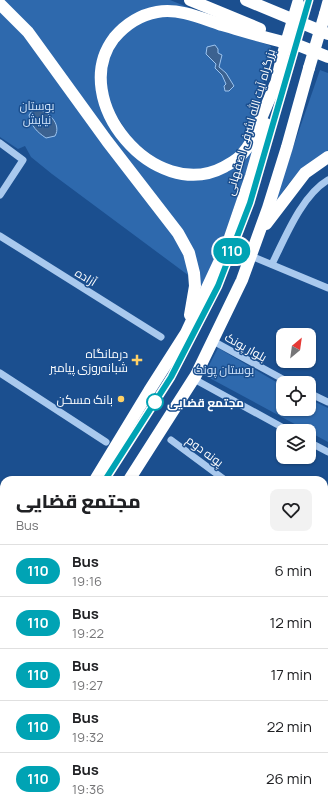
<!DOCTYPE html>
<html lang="en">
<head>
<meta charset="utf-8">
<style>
  :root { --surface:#fff; --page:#f2f2f2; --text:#202124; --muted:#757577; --line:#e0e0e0 }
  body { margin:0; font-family:Manrope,Cairo,sans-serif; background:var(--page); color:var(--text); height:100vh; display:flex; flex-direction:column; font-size:15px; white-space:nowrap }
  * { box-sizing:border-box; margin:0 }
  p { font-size:13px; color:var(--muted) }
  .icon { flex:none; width:22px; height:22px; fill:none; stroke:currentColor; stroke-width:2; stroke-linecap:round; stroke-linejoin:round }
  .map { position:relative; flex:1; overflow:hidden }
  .panel { position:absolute; left:0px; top:476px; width:328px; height:336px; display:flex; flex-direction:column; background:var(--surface); border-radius:12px 12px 0 0; box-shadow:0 1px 3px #0004 }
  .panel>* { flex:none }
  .badge { padding:0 8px; border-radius:13px; font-size:14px; line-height:26px }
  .needle { width:26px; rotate:29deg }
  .buttons { position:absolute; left:276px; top:328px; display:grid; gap:8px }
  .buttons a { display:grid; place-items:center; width:40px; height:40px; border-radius:8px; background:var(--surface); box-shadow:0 1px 3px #0004; font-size:20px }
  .map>.badge { position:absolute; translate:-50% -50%; box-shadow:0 0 0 2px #fff }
  .round { display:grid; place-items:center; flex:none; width:42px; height:42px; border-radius:8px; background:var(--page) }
  .summary { display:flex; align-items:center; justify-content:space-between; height:68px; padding:0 16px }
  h1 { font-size:19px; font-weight:800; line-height:30px }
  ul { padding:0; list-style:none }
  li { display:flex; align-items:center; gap:12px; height:52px; padding:0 16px; border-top:1px solid var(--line) }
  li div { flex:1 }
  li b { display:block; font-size:15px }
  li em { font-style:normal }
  li .badge { min-width:44px; font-weight:700; text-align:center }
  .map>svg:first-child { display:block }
  .green { fill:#2e69ad }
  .water { fill:#3c6290; stroke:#9cc4f0 }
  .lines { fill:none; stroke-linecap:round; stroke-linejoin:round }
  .minor { stroke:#a9c9ee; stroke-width:7 }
  .highway { stroke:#fff; stroke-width:12 }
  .highway-bridge { stroke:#fff; stroke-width:12 }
  .line-casing { stroke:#fff; stroke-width:9 }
  .line { stroke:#00a3b4; stroke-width:6 }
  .poi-dot { fill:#ffd166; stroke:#1b4f8f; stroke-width:1.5 }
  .stop-dot { fill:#fff; stroke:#00a3b4; stroke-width:2 }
  .labels { text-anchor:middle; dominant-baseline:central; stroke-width:3; stroke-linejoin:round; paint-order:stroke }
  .park-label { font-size:12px; fill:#cfe3fa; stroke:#1b4f8f }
  .street-label { font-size:12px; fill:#fff; stroke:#1b4f8f }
  .poi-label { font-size:12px; fill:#fff; stroke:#1b4f8f; text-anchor:end }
  .stop-label { font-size:12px; font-weight:bold; fill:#fff; stroke:#1b4f8f; text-anchor:start }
</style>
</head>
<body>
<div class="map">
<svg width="328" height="812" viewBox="0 0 328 812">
  <rect width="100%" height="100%" fill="#1b4f8f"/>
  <g class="green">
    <polygon points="1,0 170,0 239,28 193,12 133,17 97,70 125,144 193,178 256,143 219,251 193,309 196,268"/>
    <polygon points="0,7 9,15 180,240 192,278 52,174 31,157 25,146 18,149 0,137"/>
    <polygon points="173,14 247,37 271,46 256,122 238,154 203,171 166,166 133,141 108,103 104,74 116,40 141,20"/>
    <polygon points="320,70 328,73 328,151 296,175 286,187 272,208"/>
    <polygon points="218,348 283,386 283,409 309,409 309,399 328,408 328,442 204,375"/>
    <polygon points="4,705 4,808 250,808 256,812 0,812 0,710"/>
  </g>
  <g class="water">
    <polygon points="215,45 218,49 218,53 222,55 219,67 226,73 234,86 229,91 225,91 224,86 226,84 222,75 215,68 216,64 206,54 207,47"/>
    <path d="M37,109C48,111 62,124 55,136L46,138C37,132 31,126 29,115L32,111Z"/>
  </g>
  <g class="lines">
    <g class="minor">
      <polyline points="0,143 23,160 0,195"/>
      <polyline points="0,236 161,337"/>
      <polyline points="251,256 328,288"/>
      <path d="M272,264C285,238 302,195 328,180"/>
      <polyline points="213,341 290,383"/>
      <polyline points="0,373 106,442"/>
      <polyline points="194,379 289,431"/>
      <polyline points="309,393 328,402"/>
      <polyline points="171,440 225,480"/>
      <polyline points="309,442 328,452"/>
      <polyline points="0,553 4,554"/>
      <polyline points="324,567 328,562"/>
      <polyline points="0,581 4,589"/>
      <polyline points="324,657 328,660"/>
      <polyline points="256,808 262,812"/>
    </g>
    <g class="highway">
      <polyline points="190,0 260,29"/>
      <polyline points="246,0 328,34"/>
      <polyline points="0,4 28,32 107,141 178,233 189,253 194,273 195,286 190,315"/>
      <polyline points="325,14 328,3"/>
      <polyline points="290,42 328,57"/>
      <path d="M275,85C270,98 264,111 259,124C254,135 251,145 243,153C238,160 231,163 224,167C155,204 67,100 114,38C125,25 140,15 157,12C179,8 201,18 222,25C247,32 271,40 297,45"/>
      <polyline points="274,93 282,57"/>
      <polyline points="266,224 305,173 328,157"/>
      <polyline points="95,480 149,391 186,333 228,243 251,176 266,124"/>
      <polyline points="129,480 196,375 242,280 268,208 287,147 309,68"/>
      <polyline points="0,628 4,623"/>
      <polyline points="0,680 4,674"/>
    </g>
    <g class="highway-bridge">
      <polyline points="282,57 298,3"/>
      <polyline points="309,68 325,14"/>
    </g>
  </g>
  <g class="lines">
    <g class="line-casing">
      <polyline id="line" points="105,480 171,377 218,286 250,203 309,0"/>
    </g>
    <use href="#line" class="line"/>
  </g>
  <g class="poi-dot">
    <path d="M135 354h4v4h4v4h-4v4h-4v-4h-4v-4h4z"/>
    <circle cx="121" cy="399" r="4"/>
  </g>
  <circle class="stop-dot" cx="155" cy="402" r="8"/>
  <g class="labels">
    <g class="park-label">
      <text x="37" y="105">بوستان<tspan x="37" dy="14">نیایش</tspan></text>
      <text x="224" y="369">بوستان پونک</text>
    </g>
    <g class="street-label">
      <text transform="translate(250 122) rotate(-74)">بزرگراه آیت الله اشرفی اصفهانی</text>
      <text transform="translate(86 277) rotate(32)">آزاده</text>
      <text transform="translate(246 347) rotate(29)">بلوار پونک</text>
      <text transform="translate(205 451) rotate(37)">پونه دوم</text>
    </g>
    <g class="poi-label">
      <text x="128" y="353">درمانگاه<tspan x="128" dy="14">شبانه‌روزی پیامبر</tspan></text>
      <text x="113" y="399">بانک مسکن</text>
    </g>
    <g class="stop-label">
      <text x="167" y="402">مجتمع قضایی</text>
    </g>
  </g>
</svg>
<div class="buttons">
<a><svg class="needle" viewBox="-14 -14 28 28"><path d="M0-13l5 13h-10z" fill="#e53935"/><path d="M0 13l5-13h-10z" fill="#757577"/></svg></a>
<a><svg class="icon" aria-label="locate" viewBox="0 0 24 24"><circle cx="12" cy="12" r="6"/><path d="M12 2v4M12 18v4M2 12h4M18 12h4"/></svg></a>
<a><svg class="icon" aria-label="layers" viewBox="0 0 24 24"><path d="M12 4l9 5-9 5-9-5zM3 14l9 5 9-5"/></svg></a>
</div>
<b class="badge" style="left:232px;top:251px;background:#00a3b4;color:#fff">110</b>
<section class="panel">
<div class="summary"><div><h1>مجتمع قضایی</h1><p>Bus</p></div><a class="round"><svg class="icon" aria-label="heart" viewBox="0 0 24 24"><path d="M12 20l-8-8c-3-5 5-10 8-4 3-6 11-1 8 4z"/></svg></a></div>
<ul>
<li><span class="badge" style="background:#00a3b4;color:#fff">110</span><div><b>Bus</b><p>19:16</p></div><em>6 min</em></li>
<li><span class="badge" style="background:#00a3b4;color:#fff">110</span><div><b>Bus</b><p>19:22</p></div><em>12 min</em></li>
<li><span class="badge" style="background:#00a3b4;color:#fff">110</span><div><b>Bus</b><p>19:27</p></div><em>17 min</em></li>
<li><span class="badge" style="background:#00a3b4;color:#fff">110</span><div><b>Bus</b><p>19:32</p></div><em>22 min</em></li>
<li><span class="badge" style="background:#00a3b4;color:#fff">110</span><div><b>Bus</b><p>19:36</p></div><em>26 min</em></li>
</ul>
</section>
</div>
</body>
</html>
